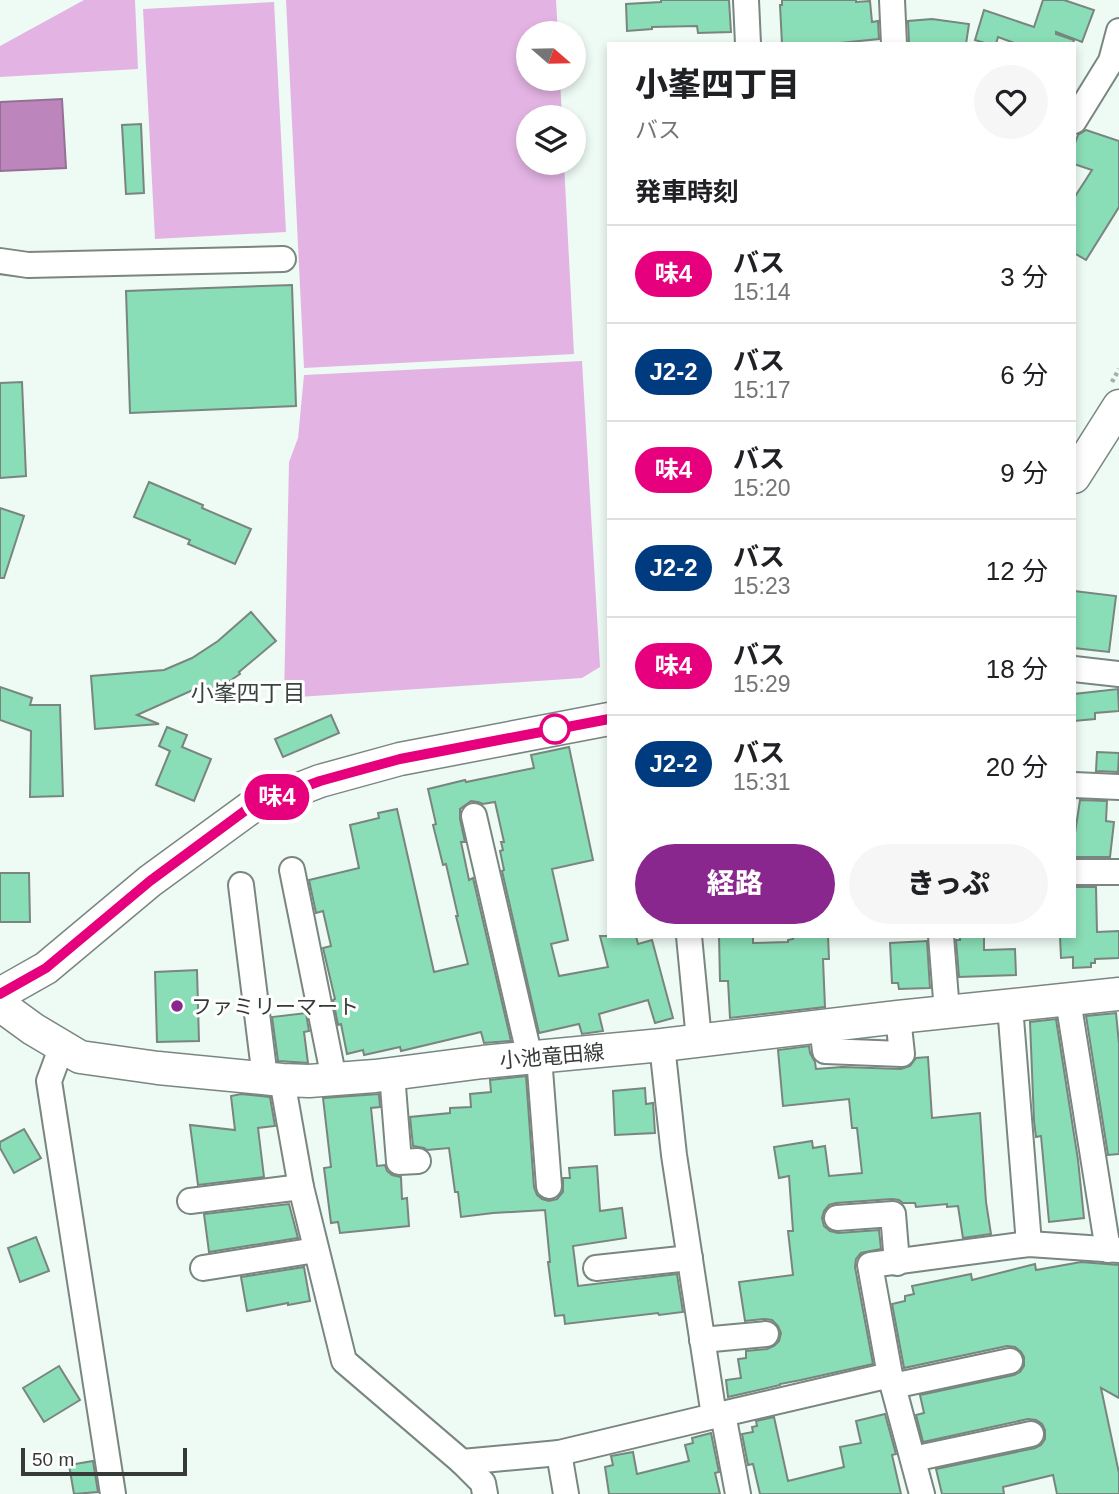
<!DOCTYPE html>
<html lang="ja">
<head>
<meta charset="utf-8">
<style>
  :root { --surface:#fff; --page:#f6f6f6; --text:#202124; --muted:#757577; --line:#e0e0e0; --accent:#8a278f }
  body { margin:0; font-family:Arial,"Noto Sans JP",sans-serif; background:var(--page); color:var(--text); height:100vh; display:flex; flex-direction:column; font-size:26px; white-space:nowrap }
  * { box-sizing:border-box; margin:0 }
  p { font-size:23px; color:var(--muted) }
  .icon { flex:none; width:38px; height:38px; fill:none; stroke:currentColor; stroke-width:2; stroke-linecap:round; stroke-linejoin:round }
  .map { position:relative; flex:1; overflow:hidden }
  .details { position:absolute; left:607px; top:42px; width:469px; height:896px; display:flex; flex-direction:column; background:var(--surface); border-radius:0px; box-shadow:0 4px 10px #0003 }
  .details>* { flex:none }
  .badge { padding:0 14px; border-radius:23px; font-size:24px; line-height:46px }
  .needle { width:46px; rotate:110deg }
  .tools { position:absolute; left:516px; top:21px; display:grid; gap:14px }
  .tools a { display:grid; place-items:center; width:70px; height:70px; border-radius:50%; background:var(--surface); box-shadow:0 4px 10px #0003; font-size:35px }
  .scale { position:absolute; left:21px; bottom:18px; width:166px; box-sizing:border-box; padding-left:7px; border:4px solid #363b38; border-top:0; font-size:19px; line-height:24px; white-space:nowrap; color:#363b38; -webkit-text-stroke:5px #fff; paint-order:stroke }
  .map>.badge { position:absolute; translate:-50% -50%; box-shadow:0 0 0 4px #fff }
  h2 { padding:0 28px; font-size:26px; line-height:63px }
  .round { display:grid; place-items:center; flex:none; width:74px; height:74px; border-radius:37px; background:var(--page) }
  .overview { display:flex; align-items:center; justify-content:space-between; height:119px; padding:0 28px }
  h1 { font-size:33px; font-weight:800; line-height:52px }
  .cta { display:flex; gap:14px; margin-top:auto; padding:14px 28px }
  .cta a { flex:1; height:80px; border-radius:42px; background:var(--accent); color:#fff; font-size:28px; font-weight:800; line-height:80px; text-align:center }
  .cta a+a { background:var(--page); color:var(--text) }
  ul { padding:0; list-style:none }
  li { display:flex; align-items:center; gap:21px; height:98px; padding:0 28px; border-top:2px solid var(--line) }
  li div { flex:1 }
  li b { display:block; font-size:26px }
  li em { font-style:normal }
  li .badge { min-width:77px; font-weight:700; text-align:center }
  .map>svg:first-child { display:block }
  .green { fill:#e3b4e3 }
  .water { fill:#bc86bc; stroke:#947094; stroke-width:2 }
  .building { fill:#89ddb7; stroke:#79857e; stroke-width:2 }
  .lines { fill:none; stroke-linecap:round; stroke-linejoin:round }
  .minor-casing { stroke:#7a8680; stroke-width:28 }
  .major-casing { stroke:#7a8680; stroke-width:35 }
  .path { stroke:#a6b0aa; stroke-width:4.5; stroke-dasharray:3.5 3.5; stroke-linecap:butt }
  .minor { stroke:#fff; stroke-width:24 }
  .major { stroke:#fff; stroke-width:32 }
  .line-casing { stroke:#fff; stroke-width:16 }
  .line { stroke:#e6007e; stroke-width:10 }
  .stop-dot { fill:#fff; stroke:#e6007e; stroke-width:3.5 }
  .poi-dot { fill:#8a278f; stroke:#fff; stroke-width:2.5 }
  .labels { text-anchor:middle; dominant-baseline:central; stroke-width:6; stroke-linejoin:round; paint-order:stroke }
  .poi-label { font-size:21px; fill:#363b38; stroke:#fff; text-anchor:start }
  .street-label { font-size:21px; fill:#363b38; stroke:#fff }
  .neighbourhood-label { font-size:23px; fill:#3a443f; stroke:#fff }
</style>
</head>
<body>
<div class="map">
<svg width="1119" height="1494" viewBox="0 0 1119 1494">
  <rect width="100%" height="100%" fill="#eefbf4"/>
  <g class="green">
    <polygon points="84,0 135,0 138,69 0,77 0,46"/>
    <polygon points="286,0 556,0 558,33 528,33 528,79 560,79 562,117 528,117 528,163 564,163 574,354 304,368"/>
    <polygon points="274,2 286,232 155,239 143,9"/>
    <polygon points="582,361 600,667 582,678 284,698 289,462 298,438 304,375"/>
  </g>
  <polygon class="water" points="62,99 66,168 0,171 0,102"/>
  <g class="building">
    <polygon points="661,0 729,0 731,32 698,33 697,26 652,27 652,29 627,31 626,4 661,2"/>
    <polygon points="782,0 856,0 856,2 870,1 872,22 878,21 879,39 830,44 782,44 780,5 782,5"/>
    <polygon points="1043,0 1064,0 1094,10 1082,42 1056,32 1056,34 1074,40 1073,44 1017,44 998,37 996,44 988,44 975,40 984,10 1034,27"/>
    <polygon points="932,19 969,24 966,44 909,44 908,21"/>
    <polygon points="141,124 144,193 126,194 122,125"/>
    <polygon points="1086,130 1119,141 1119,207 1086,260 1074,253 1074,198 1092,170 1074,164 1074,146 1078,135"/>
    <polygon points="292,285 296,406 130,413 126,291"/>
    <polygon points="22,382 26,476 0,478 0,383"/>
    <polygon points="149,482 203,505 202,508 251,529 235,564 188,544 190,540 134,517"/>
    <polygon points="0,508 24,516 4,578 0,578"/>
    <polygon points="1074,591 1116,596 1109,652 1074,648"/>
    <polygon points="251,612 276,641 239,672 240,674 209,695 204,685 137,715 159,724 95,729 91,676 164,670 192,658 218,641"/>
    <polygon points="0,687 32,698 30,705 60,705 63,796 30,797 31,731 0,720"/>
    <polygon points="1118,689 1119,711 1095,713 1095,719 1074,721 1074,694"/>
    <polygon points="331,715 339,733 283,757 275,739"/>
    <polygon points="167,727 187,735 182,747 211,759 194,801 156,785 170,751 159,746"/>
    <polygon points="569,747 593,860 552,869 568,940 551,944 559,976 608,967 600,936 636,936 638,944 652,940 673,1018 655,1023 648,1000 599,1014 603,1031 582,1034 579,1024 539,1033 502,871 504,870 500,851 503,850 501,842 504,842 495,802 483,804 478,802 471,801 460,809 460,819 465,842 461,842 469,880 473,878 511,1041 484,1043 481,1032 401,1051 400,1047 364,1055 363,1050 347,1054 341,1024 338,1025 333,1000 335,999 323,948 331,946 323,911 316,913 309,880 359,868 350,825 379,818 378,813 397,809 434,972 468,964 456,916 458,916 446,864 443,865 433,825 436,824 428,789 465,780 466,782 534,768 531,755"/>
    <polygon points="1097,752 1119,753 1118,772 1096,771"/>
    <polygon points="1080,800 1107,801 1106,821 1114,822 1110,857 1074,857 1074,840"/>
    <polygon points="0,873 29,873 30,922 0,922"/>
    <polygon points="1074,887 1096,887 1097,932 1119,931 1119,958 1095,959 1095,963 1091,963 1091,967 1073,968 1073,957 1061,958 1060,936 1074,936"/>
    <polygon points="719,936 753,936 753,943 788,942 788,940 793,939 793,936 828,936 829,959 823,959 825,1007 730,1018 728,981 720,981"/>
    <polygon points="960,936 984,936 984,950 1015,949 1016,975 959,977 956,940 960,940"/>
    <polygon points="927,941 930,988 899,989 898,983 892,983 890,943"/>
    <polygon points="197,970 199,1041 157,1042 155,972"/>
    <polygon points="306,1013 309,1031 304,1032 308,1063 278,1061 272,1017"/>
    <polygon points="1116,1013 1119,1044 1119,1154 1108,1155 1086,1016"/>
    <polygon points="1056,1019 1078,1160 1084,1218 1049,1222 1041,1136 1036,1137 1034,1121 1030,1022"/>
    <polygon points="809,1046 810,1053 815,1062 816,1069 842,1067 901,1069 910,1066 916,1058 928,1057 932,1118 980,1113 986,1202 991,1234 963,1238 958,1206 947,1207 947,1204 916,1207 915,1203 903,1203 899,1200 892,1199 836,1203 829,1205 824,1211 822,1218 824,1226 830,1231 838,1233 879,1230 881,1249 861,1253 856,1259 855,1267 873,1364 801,1380 780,1384 780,1385 728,1397 726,1380 741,1378 738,1359 746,1358 746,1351 767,1349 774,1346 779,1341 781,1333 778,1326 772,1320 765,1319 745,1321 739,1282 793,1275 788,1231 793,1231 789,1176 779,1178 774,1147 812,1141 813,1148 825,1146 829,1176 862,1173 857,1128 852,1128 849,1099 783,1106 778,1050"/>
    <polygon points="526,1076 534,1187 537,1195 542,1199 549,1201 557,1199 563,1192 563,1178 570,1178 569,1168 597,1166 600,1211 622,1208 626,1238 573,1246 578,1286 677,1274 683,1312 659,1315 658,1313 565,1324 564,1315 555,1316 548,1262 550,1262 545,1210 493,1213 461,1217 458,1192 455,1192 449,1148 427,1150 424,1148 413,1146 410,1117 450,1113 450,1108 471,1107 470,1094 491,1092 490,1080"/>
    <polygon points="645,1088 646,1104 653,1103 655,1133 615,1135 613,1091"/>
    <polygon points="241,1094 270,1097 275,1126 258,1128 264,1177 198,1185 190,1125 235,1130 231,1096"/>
    <polygon points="379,1094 380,1107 371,1108 377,1166 385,1165 387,1171 392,1175 401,1177 402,1199 407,1198 409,1226 340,1233 338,1222 331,1223 324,1168 331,1167 323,1098"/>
    <polygon points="24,1129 41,1158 14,1173 0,1148 0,1142"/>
    <polygon points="289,1204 298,1238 209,1252 204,1214"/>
    <polygon points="36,1237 49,1271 20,1282 8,1248"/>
    <polygon points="1081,1262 1119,1265 1119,1398 1101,1388 1119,1473 1119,1494 1057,1494 1053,1475 1003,1487 1004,1494 942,1494 936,1469 1035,1448 1041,1445 1045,1439 1045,1430 1042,1424 1036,1420 1028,1419 923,1442 916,1415 924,1413 920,1395 1014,1375 1020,1372 1024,1366 1024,1357 1021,1352 1015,1347 1007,1346 904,1368 892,1304 905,1301 905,1296 914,1294 912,1286 971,1274 972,1280 1035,1264 1036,1270"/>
    <polygon points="304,1267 310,1301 288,1305 288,1303 247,1311 241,1277"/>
    <polygon points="59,1366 80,1400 44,1422 23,1388"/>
    <polygon points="885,1414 896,1454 892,1455 901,1494 760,1494 753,1464 748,1465 742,1434 753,1432 752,1427 757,1426 756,1421 774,1417 788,1481 844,1467 840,1447 861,1443 856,1421"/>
    <polygon points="711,1433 719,1472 715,1473 720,1494 609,1494 605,1467 613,1465 611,1456 633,1452 637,1474 689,1461 685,1445 693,1443 692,1438"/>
    <polygon points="93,1461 98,1492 74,1494 69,1465"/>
  </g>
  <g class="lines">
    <g class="minor-casing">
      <g id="minor">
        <polyline points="746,0 748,44"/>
        <polyline points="892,0 894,44"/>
        <polyline points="1074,121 1111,61 1119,31"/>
        <polyline points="0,261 28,265 283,259"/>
        <polyline points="1074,669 1119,674"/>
        <polyline points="1074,785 1119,787"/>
        <polyline points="474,816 530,1058"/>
        <polyline points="292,870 334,1079"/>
        <polyline points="1074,872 1119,872"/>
        <polyline points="241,885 265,1078"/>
        <polyline points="689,936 699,1040"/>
        <polyline points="941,936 947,1012"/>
        <polyline points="1068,1000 1108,1250"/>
        <polyline points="1010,1006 1029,1244"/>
        <polyline points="822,1026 825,1051 902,1054 898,1017"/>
        <polyline points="62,1046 49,1081 113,1494"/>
        <polyline points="539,1057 549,1186"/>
        <polyline points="392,1074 399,1162 418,1161"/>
        <polyline points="282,1080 301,1187 344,1361 462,1462 559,1453 714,1416 674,1155 662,1045"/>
        <polyline points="190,1201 301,1187"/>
        <polyline points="837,1218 893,1214 897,1263"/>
        <polyline points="203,1268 316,1250"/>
        <polyline points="596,1268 690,1258"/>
        <polyline points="702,1340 766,1334"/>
        <polyline points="893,1386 1010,1361"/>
        <polyline points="723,1414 738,1494"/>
        <polyline points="714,1416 890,1375"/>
        <polyline points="559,1453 566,1494"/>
        <polyline points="913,1459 1031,1434"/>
        <polyline points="462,1462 483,1483 485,1494"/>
        <polyline points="922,1494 890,1375 870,1265 1029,1244 1119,1250"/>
      </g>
    </g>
    <g class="major-casing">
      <g id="major">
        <polyline points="1074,477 1119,406"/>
        <polyline points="0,994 46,968 150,881 250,808 320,781 400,759 609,719"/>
        <polyline points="0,1005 33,1029 80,1057 158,1068 282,1080 309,1081 375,1076 483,1062 662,1045 898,1017 1119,994"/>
      </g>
    </g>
    <polyline class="path" points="1112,382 1119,369"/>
    <use href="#minor" class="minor"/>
    <use href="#major" class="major"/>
  </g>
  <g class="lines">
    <g class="line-casing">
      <polyline id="line" points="0,994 46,968 150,881 250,807 320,781 400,759 609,719"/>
    </g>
    <use href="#line" class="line"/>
  </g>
  <circle class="stop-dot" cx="555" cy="729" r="14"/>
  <circle class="poi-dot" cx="177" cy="1006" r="7"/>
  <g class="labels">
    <g class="poi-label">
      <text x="191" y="1006">ファミリーマート</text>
    </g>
    <g class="street-label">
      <text transform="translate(552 1056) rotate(-5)">小池竜田線</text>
    </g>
    <g class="neighbourhood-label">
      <text x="248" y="693">小峯四丁目</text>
    </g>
  </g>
</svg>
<div class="tools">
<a><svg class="needle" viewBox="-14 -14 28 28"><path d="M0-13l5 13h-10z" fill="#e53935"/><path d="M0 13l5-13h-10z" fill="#757577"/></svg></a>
<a><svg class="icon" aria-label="layers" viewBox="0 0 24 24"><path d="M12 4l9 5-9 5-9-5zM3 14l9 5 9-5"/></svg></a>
</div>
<div class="scale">50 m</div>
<b class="badge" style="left:277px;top:797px;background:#e6007e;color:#fff">味4</b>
<section class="details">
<div class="overview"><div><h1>小峯四丁目</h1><p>バス</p></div><a class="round"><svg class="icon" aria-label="heart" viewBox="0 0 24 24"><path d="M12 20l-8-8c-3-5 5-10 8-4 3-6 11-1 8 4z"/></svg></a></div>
<h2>発車時刻</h2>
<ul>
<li><span class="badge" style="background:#e6007e;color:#fff">味4</span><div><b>バス</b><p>15:14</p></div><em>3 分</em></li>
<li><span class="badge" style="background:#003b80;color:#fff">J2-2</span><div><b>バス</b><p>15:17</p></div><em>6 分</em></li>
<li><span class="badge" style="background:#e6007e;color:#fff">味4</span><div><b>バス</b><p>15:20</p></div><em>9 分</em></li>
<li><span class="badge" style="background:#003b80;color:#fff">J2-2</span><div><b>バス</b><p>15:23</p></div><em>12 分</em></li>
<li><span class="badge" style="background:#e6007e;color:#fff">味4</span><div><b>バス</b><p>15:29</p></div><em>18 分</em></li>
<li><span class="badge" style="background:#003b80;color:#fff">J2-2</span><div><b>バス</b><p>15:31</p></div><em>20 分</em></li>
</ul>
<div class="cta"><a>経路</a><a>きっぷ</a></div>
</section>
</div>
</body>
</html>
